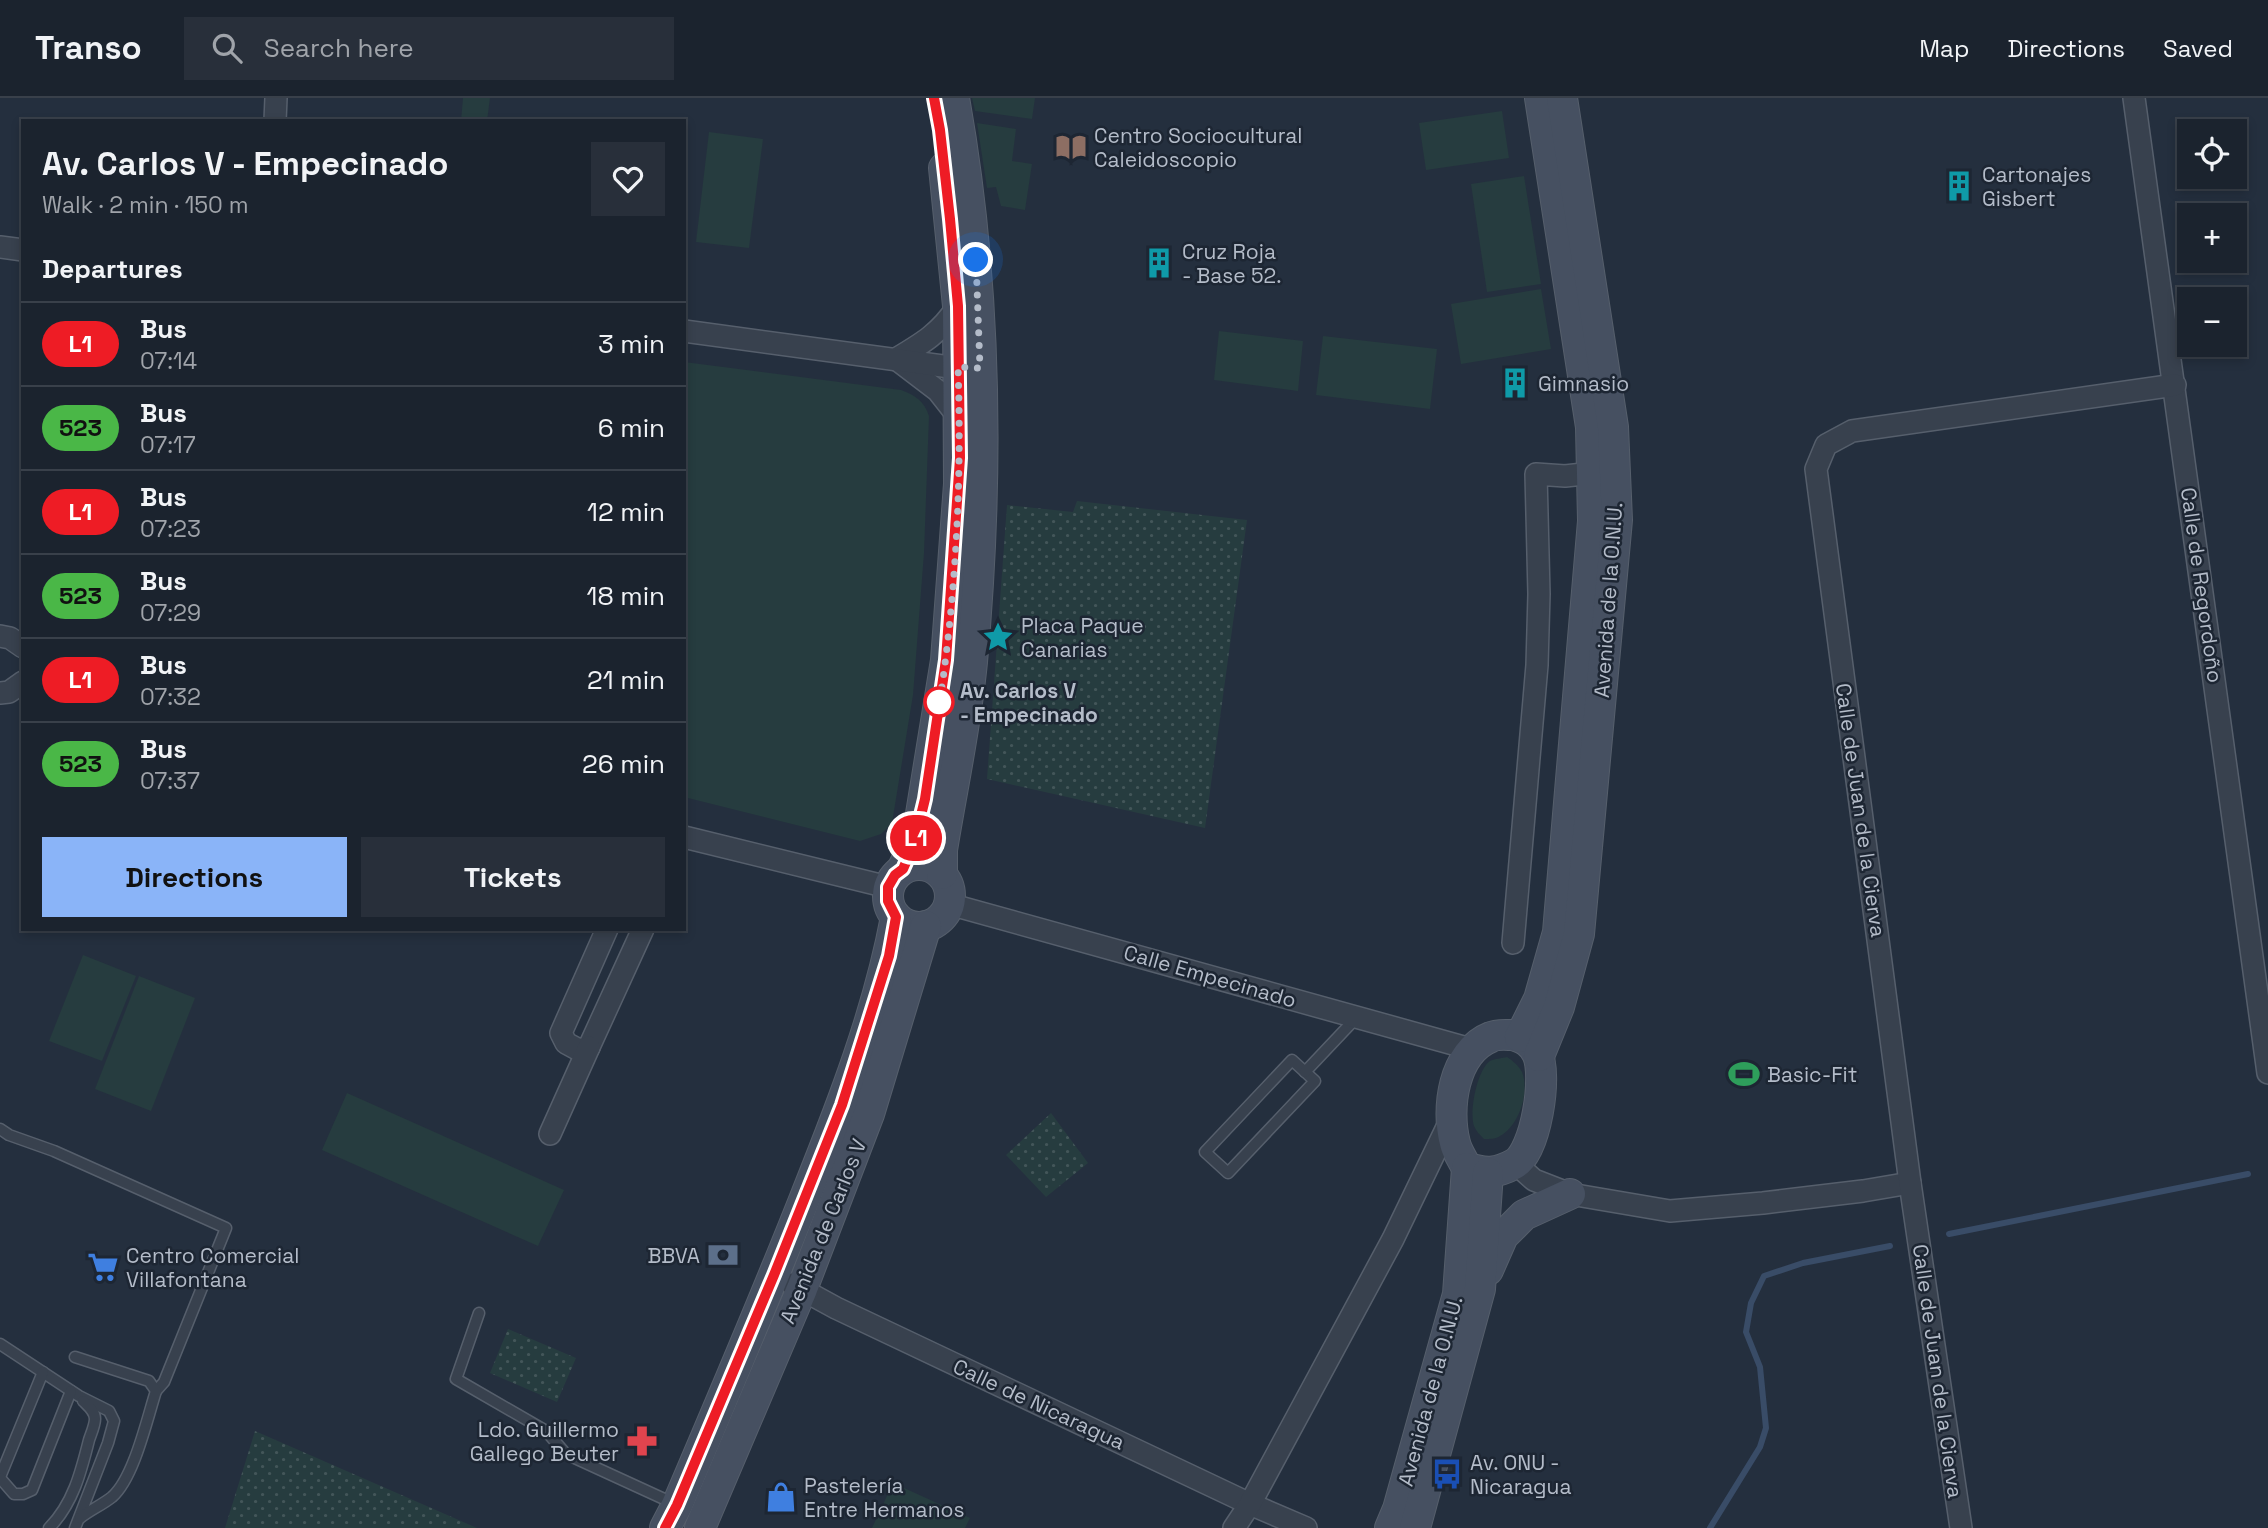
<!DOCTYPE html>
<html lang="en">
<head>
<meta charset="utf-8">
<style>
  :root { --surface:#1b232e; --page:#282f3a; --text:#f1f3f6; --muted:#a0a4aa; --line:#39404a; --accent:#8ab4f8 }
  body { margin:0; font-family:"Space Grotesk",sans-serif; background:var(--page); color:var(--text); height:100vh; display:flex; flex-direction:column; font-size:26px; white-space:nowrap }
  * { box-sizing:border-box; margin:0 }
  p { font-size:23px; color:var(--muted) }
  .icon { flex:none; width:38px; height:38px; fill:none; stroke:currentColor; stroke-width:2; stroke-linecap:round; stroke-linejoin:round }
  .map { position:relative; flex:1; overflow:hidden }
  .drawer { position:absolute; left:21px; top:21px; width:665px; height:812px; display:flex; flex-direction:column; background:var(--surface); border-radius:0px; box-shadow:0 4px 10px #0003,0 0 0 2px var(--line) }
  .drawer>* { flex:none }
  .badge { padding:0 14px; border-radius:23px; font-size:24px; line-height:46px }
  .controls { position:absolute; left:2177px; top:21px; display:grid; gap:14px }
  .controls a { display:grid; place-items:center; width:70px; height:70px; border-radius:0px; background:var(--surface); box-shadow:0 4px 10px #0003,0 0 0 2px var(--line); font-size:35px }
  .you { position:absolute; width:35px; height:35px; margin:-18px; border:5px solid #fff; border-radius:50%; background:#1a73e8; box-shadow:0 0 0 10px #1a73e833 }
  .map>.badge { position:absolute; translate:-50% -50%; box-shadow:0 0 0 4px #fff }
  h2 { padding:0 21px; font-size:26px; line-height:63px }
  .round { display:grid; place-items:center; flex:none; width:74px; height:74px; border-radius:0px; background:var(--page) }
  .headline { display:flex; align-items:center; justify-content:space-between; height:119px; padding:0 21px }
  h1 { font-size:33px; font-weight:600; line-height:52px }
  .button { display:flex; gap:14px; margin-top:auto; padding:14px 21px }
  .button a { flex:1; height:80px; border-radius:0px; background:var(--accent); color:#111; font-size:28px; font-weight:600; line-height:80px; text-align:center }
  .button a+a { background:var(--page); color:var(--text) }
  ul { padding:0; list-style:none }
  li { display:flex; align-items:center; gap:21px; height:84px; padding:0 21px; border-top:2px solid var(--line) }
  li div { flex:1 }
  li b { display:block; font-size:26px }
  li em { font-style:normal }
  li .badge { min-width:77px; font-weight:700; text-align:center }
  header { display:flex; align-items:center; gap:42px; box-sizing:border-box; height:98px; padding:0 35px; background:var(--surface); border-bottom:2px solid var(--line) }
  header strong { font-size:33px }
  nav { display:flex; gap:38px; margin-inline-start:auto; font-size:24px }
  .search { width:490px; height:63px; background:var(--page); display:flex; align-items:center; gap:18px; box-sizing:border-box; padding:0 24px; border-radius:0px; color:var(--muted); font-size:26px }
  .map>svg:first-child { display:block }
  .green { fill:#263c3f }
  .park { fill:url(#park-dots) }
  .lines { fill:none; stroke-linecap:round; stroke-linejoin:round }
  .stream { stroke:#394c67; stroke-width:6 }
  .lane-casing { stroke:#565f6c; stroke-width:13 }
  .street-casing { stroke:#565f6c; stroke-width:24 }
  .secondary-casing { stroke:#565f6c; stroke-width:32 }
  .lane { stroke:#38414e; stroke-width:10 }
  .street { stroke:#38414e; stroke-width:21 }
  .secondary { stroke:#465061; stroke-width:30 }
  .line-casing { stroke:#fff; stroke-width:16 }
  .line { stroke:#ee1c25; stroke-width:10 }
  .walk { stroke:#b4bcc9; stroke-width:7; stroke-dasharray:0 12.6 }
  .stop-dot { fill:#fff; stroke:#ee1c25; stroke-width:3.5 }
  .labels { text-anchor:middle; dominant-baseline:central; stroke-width:5; stroke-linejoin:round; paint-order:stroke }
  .poi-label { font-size:21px; fill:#b4bcc9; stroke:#1d2633; text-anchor:start }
  .street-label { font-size:21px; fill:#b4bcc9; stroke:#1d2633 }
  .stop-label { font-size:21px; font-weight:bold; fill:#b4bcc9; stroke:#1d2633; text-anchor:start }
</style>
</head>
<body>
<header>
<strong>Transo</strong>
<div class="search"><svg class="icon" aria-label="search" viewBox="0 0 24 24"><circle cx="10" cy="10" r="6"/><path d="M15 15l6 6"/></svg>Search here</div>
<nav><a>Map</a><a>Directions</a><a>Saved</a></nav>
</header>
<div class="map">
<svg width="2268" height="1430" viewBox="0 0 2268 1430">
  <defs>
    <pattern id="park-dots" width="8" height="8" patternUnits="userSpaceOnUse" patternTransform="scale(1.75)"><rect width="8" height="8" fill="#263c3f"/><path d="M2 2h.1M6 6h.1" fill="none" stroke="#435659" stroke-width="1.8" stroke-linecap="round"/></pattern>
  </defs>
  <rect width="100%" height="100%" fill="#242f3e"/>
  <g class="green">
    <polygon points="463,0 490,0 487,23 461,23"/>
    <polygon points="972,0 1035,0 1032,21 975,13"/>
    <polygon points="1502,13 1509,60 1426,72 1419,25"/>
    <polygon points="977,25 1016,31 1012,63 1032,66 1025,112 1001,108 996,89 987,90"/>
    <polygon points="709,34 763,41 749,150 696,144"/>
    <polygon points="1524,78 1541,186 1487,194 1471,86"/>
    <polygon points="1541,191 1551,251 1461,266 1451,206"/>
    <polygon points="1219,233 1303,243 1298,293 1214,282"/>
    <polygon points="1323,238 1437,251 1430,311 1316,297"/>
    <path d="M684,264L901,292C915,297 924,303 929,318L924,455L913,597L892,725L881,736L860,743L684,699Z"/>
    <polygon points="83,857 136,878 102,963 49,943"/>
    <polygon points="139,878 195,900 151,1013 95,991"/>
    <path d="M1507,959C1513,963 1518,967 1522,974C1530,994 1519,1028 1500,1038C1496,1041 1490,1041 1484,1041C1480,1037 1476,1033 1474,1028C1469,1014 1477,972 1490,963C1494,961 1502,960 1507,959Z"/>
    <polygon points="347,995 564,1092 538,1148 322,1052"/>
    <polygon points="893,1385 970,1420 965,1430 872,1430"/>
  </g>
  <g class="park">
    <polygon points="1077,403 1247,422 1205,730 987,681 1007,407 1073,414"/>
    <polygon points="1051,1015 1088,1065 1046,1099 1006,1057"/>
    <polygon points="508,1231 576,1260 557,1304 490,1275"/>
    <polygon points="255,1333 477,1430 225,1430"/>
  </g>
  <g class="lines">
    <g class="stream">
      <polyline points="1949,1136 2248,1076"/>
      <polyline points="1710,1430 1760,1349 1766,1330 1760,1269 1746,1234 1751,1205 1764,1178 1803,1165 1890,1148"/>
    </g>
    <g class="lane-casing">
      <g id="lane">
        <polygon points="1292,962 1315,983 1228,1075 1205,1054"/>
        <polyline points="1305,974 1357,919"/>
        <polyline points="0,1031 9,1037 54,1053 226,1130 164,1284 156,1293"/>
        <polyline points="479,1215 456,1281 546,1333 566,1356 675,1406"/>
        <polyline points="0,1246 79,1298 109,1313 114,1323 108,1345 75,1430"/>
        <path d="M75,1259L149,1283L156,1293C147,1321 134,1380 112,1399C102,1407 90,1412 80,1420"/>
        <polyline points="0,1379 43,1274"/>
        <polyline points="0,1380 14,1396 23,1396 32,1392 71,1293"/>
        <path d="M49,1430C73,1406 81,1374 89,1342C91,1336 95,1327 95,1321C95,1313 88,1308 83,1303"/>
      </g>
    </g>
    <g class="street-casing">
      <g id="street">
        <polyline points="2134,0 2268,975"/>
        <polyline points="275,23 276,0"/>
        <polyline points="0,149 23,152"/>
        <path d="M958,208C940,235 923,245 896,261L938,293L960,321"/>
        <polyline points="684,233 950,269 971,269"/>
        <polyline points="0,538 10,540 23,549"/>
        <polyline points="0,595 9,594 23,584"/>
        <polyline points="684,739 888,789"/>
        <polyline points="949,806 1471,951"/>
        <polyline points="607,831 561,935 566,945 579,952 589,949 643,831"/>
        <polyline points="1513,845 1537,567 1539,496 1536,376 1565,378 1593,375"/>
        <polyline points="550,1036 589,949"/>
        <polyline points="1516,1066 1534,1082 1570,1096 1670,1113 1763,1105 1863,1093 1910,1085"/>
        <polyline points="792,1186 836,1210 1250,1406 1306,1430"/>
        <polyline points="1234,1430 1250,1406 1393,1141 1451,1021"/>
        <polyline points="1961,1430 1910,1085 1816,371 1826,347 1852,333 2175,287"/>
      </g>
    </g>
    <g class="secondary-casing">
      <g id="secondary">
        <circle cx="919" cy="798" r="31"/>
        <polyline points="903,770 914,746 919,728 946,562 959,386 958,208 944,70"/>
        <path d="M942,776V752C952,690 966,627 972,564C989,377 987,185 954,0"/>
        <path d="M1512,937C1524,940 1531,944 1537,955C1548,977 1536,1054 1514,1066C1496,1076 1485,1075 1467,1070C1463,1062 1457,1054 1455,1045C1446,1011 1453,954 1491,939C1497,936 1506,937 1512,937Z"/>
        <polyline points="1520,939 1539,901 1558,834 1593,423 1591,329 1540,0"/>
        <polyline points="1539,958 1559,909 1579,836 1617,422 1613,329 1562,0"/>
        <polyline points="1488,1172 1503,1138 1524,1117 1570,1096"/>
        <path d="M665,1430L677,1407C721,1304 765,1201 806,1097C842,1007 878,915 896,819"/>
        <polyline points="700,1430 802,1191 869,1016 926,828"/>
        <polyline points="1390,1430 1398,1411 1458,1196 1467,1070"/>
        <polyline points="1415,1430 1480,1191 1488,1075"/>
      </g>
    </g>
    <use href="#lane" class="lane"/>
    <use href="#street" class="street"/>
    <use href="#secondary" class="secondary"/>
  </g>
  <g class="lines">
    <g class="line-casing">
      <polyline id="line" points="665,1430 677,1407 774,1177 842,1007 889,858 896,819 888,803 888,789 895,777 903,771 914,746 925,701 946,562 960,360 958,208 950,121 940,32 934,0"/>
    </g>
    <use href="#line" class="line"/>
    <path class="walk" d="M939,604V609C956,497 962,382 958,269L980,270L976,162"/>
  </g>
  <defs>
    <g id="library-bare" transform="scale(2.415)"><path d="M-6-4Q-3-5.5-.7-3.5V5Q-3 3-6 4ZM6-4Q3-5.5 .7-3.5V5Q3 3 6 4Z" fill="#8d6e63" stroke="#1d2633" stroke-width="2.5" paint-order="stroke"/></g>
    <g id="building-bare" transform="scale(2.415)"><path d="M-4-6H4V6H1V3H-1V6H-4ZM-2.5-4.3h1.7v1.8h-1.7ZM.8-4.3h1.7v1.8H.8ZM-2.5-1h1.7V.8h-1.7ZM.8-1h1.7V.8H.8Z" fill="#0f9aa8" stroke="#1d2633" stroke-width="2.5" paint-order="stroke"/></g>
    <g id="sight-bare" transform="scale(2.415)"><path d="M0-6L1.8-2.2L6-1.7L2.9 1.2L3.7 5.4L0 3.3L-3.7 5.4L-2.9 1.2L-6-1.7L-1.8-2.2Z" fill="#0f9aa8" stroke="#1d2633" stroke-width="2.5" paint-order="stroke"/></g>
    <g id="stadium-bare" transform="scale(2.415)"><path d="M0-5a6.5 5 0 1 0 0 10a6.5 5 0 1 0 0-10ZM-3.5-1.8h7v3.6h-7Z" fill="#2e9e5b" stroke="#1d2633" stroke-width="2.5" paint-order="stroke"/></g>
    <g id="bank-bare" transform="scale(2.415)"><path d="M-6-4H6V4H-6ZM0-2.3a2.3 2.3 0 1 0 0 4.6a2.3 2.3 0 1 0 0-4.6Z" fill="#5c6f8a" stroke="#1d2633" stroke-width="2.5" paint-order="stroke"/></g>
    <g id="supermarket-bare" transform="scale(2.415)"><path d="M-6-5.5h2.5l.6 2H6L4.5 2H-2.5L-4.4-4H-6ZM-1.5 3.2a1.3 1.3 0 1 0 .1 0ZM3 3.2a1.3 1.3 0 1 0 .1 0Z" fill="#3f7fe0" stroke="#1d2633" stroke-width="2.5" paint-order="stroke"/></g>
    <g id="pharmacy-bare" transform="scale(2.415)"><path d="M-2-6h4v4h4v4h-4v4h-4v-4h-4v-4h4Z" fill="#e0444e" stroke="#1d2633" stroke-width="2.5" paint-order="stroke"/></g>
    <g id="bus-bare" transform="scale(2.415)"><path d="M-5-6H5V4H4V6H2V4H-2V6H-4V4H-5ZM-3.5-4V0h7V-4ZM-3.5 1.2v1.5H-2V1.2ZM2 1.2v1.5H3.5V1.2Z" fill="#1a4fb4" stroke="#1d2633" stroke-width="2.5" paint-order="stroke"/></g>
    <g id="shop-bare" transform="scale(2.415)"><path d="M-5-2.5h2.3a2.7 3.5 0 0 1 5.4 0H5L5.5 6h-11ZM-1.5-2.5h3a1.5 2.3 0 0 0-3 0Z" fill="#3f7fe0" stroke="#1d2633" stroke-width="2.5" paint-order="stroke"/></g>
  </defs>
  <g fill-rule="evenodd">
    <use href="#library-bare" x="1071" y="49"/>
    <use href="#building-bare" x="1959" y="88"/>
    <use href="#building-bare" x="1159" y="165"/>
    <use href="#building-bare" x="1515" y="285"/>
    <use href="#sight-bare" x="998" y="539"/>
    <use href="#stadium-bare" x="1744" y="976"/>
    <use href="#bank-bare" x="723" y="1157"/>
    <use href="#supermarket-bare" x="103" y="1169"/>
    <use href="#pharmacy-bare" x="642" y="1343"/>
    <use href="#bus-bare" x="1447" y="1376"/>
    <use href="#shop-bare" x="781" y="1399"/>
  </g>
  <circle class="stop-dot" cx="939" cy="604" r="14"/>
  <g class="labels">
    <g class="poi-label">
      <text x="1094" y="37">Centro Sociocultural<tspan x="1094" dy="24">Caleidoscopio</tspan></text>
      <text x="1982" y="76">Cartonajes<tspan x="1982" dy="24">Gisbert</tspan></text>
      <text x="1182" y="153">Cruz Roja<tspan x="1182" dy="24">- Base 52.</tspan></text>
      <text x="1538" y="285">Gimnasio</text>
      <text x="1021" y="527">Placa Paque<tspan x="1021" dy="24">Canarias</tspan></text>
      <text x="1767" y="976">Basic-Fit</text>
      <text x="126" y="1157">Centro Comercial<tspan x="126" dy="24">Villafontana</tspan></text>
      <text x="700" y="1157" text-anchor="end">BBVA</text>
      <text x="619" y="1331" text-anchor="end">Ldo. Guillermo<tspan x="619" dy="24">Gallego Beuter</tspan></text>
      <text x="1470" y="1364">Av. ONU -<tspan x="1470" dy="24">Nicaragua</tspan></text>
      <text x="804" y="1387">Pastelería<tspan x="804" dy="24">Entre Hermanos</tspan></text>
    </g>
    <g class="street-label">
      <text transform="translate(2202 487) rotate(82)">Calle de Regordoño</text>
      <text transform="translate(1608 502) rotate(-86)">Avenida de la O.N.U.</text>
      <text transform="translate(1861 712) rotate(82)">Calle de Juan de la Cierva</text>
      <text transform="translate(1210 878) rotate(16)">Calle Empecinado</text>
      <text transform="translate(823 1133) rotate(-68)">Avenida de Carlos V</text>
      <text transform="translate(1938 1273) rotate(82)">Calle de Juan de la Cierva</text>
      <text transform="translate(1430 1293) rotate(-75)">Avenida de la O.N.U.</text>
      <text transform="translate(1039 1306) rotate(25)">Calle de Nicaragua</text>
    </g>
    <g class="stop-label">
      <text x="960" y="592">Av. Carlos V<tspan x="960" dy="24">- Empecinado</tspan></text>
    </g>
  </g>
</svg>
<div class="controls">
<a><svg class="icon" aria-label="locate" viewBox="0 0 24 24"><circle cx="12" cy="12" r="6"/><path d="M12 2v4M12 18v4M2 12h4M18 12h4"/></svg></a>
<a>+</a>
<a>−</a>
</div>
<div class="you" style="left:976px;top:162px"></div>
<b class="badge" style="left:916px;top:740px;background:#ee1c25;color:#fff">L1</b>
<section class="drawer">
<div class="headline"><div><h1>Av. Carlos V - Empecinado</h1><p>Walk · 2 min · 150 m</p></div><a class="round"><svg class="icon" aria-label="heart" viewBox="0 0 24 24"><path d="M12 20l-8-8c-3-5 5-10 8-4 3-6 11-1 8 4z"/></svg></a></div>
<h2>Departures</h2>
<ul>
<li><span class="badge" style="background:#ee1c25;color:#fff">L1</span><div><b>Bus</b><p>07:14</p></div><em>3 min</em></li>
<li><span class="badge" style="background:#4ab747;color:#111">523</span><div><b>Bus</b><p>07:17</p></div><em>6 min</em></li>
<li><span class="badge" style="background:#ee1c25;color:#fff">L1</span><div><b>Bus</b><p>07:23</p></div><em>12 min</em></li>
<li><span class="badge" style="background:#4ab747;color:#111">523</span><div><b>Bus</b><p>07:29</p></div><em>18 min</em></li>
<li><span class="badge" style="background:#ee1c25;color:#fff">L1</span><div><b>Bus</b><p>07:32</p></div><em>21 min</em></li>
<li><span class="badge" style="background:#4ab747;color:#111">523</span><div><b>Bus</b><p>07:37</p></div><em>26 min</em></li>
</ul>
<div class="button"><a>Directions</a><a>Tickets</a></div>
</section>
</div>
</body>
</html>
